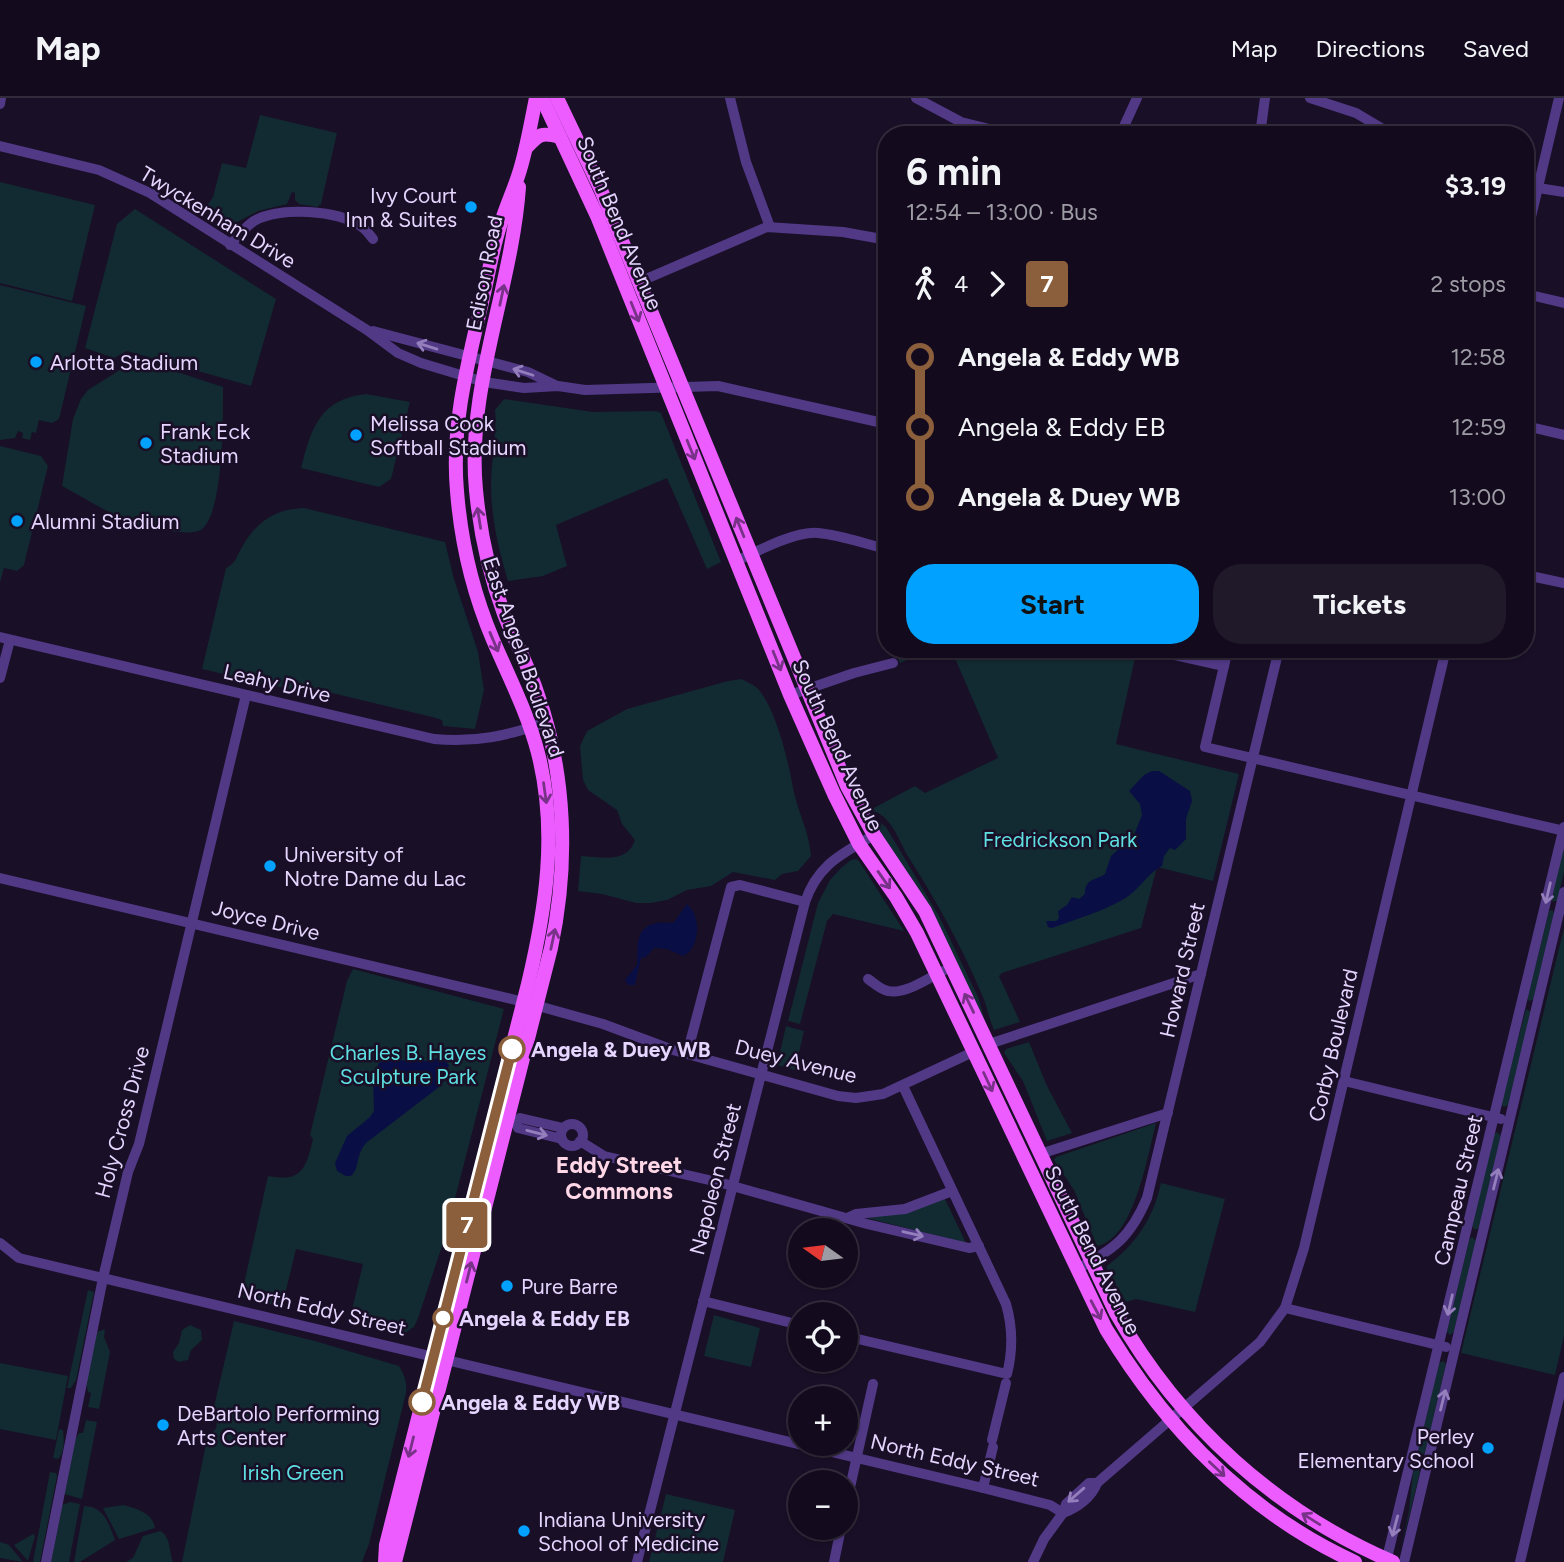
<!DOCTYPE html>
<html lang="en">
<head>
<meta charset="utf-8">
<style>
  :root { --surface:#130b1d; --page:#20192a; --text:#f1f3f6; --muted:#9d9ba4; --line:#322b3b; --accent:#01a2ff }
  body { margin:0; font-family:Figtree,sans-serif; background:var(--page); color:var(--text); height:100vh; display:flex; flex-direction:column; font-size:26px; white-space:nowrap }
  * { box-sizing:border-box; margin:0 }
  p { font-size:23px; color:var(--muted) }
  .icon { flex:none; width:38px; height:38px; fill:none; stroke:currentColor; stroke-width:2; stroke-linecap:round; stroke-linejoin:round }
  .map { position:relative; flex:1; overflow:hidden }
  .sheet { position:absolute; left:878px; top:28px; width:656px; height:532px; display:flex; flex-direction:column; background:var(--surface); border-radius:28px; box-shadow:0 2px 5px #0004,0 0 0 2px var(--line) }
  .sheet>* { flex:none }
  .badge { padding:0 14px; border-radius:5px; font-size:24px; line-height:46px }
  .needle { width:46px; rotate:284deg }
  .buttons { position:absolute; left:788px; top:1120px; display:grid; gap:14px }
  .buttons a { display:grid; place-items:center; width:70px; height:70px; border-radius:50%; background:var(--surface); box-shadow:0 2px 5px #0004,0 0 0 2px var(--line); font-size:35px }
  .map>.badge { position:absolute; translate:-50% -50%; box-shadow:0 0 0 4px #fff }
  .legs { display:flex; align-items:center; gap:10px; height:77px; padding:0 28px; font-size:23px }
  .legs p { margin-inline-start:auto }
  .overview { display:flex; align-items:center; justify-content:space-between; height:119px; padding:0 28px }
  h1 { font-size:38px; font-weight:700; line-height:52px }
  .primary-button { display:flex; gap:14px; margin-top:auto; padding:14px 28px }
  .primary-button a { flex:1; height:80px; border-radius:28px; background:var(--accent); color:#111; font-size:28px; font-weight:700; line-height:80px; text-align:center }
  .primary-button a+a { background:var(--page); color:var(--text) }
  ul { padding:0 28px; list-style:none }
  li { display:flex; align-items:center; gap:24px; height:70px; font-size:26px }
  li i { display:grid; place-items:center; width:10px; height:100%; margin:0 9px; background:currentColor }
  li i::after { content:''; width:18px; height:18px; margin:-9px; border:5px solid; border-radius:50%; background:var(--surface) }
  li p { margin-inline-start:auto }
  li:first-child i { background:linear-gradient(#0000 50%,currentColor 0) }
  li:last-child i { background:linear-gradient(currentColor 50%,#0000 0) }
  header { display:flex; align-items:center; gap:42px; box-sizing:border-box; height:98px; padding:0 35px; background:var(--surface); border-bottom:2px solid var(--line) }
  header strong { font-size:33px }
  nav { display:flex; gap:38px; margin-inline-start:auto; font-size:24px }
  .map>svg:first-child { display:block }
  .green { fill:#122a31 }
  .water { fill:#090f45 }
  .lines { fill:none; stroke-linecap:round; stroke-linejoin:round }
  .minor { stroke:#513986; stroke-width:10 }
  .major { stroke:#ed5cff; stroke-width:14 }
  .oneway { stroke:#783288 }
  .oneway2 { stroke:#947fbc }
  .line-1-casing { stroke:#fff; stroke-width:16 }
  .line-1 { stroke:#8b5e3c; stroke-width:10 }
  .poi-dot { fill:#01a2ff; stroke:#190f27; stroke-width:2.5 }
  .stop-1-dot { fill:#fff; stroke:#8b5e3c; stroke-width:3.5 }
  .labels { text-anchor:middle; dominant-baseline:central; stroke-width:5; stroke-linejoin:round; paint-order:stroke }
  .poi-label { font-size:21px; fill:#e5d5ff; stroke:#190f27; text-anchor:start }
  .street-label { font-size:21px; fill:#e5d5ff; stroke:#190f27 }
  .park-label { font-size:21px; fill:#5ee0e2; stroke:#190f27 }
  .stop-label { font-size:21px; font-weight:bold; fill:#e5d5ff; stroke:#190f27; text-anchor:start }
  .neighbourhood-label { font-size:23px; font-weight:bold; fill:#ffd7e6; stroke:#190f27 }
</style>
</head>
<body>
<header>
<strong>Map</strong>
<nav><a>Map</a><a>Directions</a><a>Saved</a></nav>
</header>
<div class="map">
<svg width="1564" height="1464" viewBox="0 0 1564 1464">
  <rect width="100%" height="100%" fill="#190f27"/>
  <g class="green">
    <polygon points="260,17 337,35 321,106 317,109 299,106 295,102 295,95 292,94 287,106 258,113 230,128 205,111 213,99 222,65 246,70"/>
    <polygon points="0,84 95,107 72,203 0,185"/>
    <polygon points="135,111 276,201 251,288 127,253 114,260 85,250 117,126"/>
    <polygon points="0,187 86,208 59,321 52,325 39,322 36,335 32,334 30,342 22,340 23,335 18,333 15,340 0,342"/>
    <path d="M150,265L223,289C223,318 224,413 202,431C191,440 148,429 134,425C110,417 85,400 62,388L73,321L81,301L88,292L123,270Z"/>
    <path d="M366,296L410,304L391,381L379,389L301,370C311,330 320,301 366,296Z"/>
    <path d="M504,301L593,314L656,313L661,315L721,464L707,471L667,380L556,427L567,468L543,478L508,483C499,453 491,420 491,388C491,362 497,338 495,312Z"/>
    <polygon points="0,348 41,358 48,368 24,467 17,473 4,470 0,484"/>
    <path d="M304,410L445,444L454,481L478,554L484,592L475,631L443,628L442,622L436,620L303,588L301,594L202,571L226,470C236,465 236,459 242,449C256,424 275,411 304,410Z"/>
    <polygon points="893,551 933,551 900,565"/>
    <path d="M951,551H1137L1116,646L1239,676L1213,783L1157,769L1141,830L1002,875L999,878L1020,924L994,932C989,921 987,908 982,897C962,849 937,804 909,760C898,742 892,717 870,712L915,688L925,695L998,660Z"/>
    <path d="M742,581C746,584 753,586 756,589C775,606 789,665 793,690C798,715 809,732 811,758L798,773L782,776L775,782L733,774L711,788L687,792L667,802L651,805H636L602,796L578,793L581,758C601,759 627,766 635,742L622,726L617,712L588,692L583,682L580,648L587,633L627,611L728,583Z"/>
    <polygon points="870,716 886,729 939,818 979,901 985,924"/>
    <polygon points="1564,747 1564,774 1557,803 1551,803"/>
    <polygon points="856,761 859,763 904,833 833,816 827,823 800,926 788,923 818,805 830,782 841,770 851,762"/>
    <polygon points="1552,812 1554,815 1534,901 1530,903 1527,901 1549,813"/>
    <polygon points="1564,830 1564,1238 1555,1277 1461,1255"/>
    <path d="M353,871L504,911L445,1139L418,1220L414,1229L406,1234L349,1224L363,1166L296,1151L282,1209L241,1199L268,1078C302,1085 306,1070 313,1041L310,1037L347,883Z"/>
    <polygon points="1526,911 1531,914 1508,1007 1504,1009 1501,1006"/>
    <polygon points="786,928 804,933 795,972 777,967"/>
    <polygon points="1029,944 1047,988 1072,1035 1047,1043 1023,983 1004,955 1006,951"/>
    <path d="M1156,1025C1148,1056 1134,1142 1097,1148L1074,1092L1054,1062L1056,1059Z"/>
    <polygon points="1497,1034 1501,1038 1479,1130 1475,1132 1472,1128 1494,1036"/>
    <path d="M1161,1085L1225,1101L1195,1214L1136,1201L1126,1204L1107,1171V1168C1136,1146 1153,1121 1161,1085Z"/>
    <polygon points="944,1099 966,1145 867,1120 868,1119"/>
    <polygon points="1472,1139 1476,1143 1454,1234 1450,1237 1447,1234 1469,1142"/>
    <polygon points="88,1192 94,1194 76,1282 71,1290 67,1290"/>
    <polygon points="714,1217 760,1230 751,1269 704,1258"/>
    <path d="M234,1223L315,1243L399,1268C405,1278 407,1284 406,1295L369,1446L362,1464H182L208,1336C216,1334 218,1328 216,1321L212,1317Z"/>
    <polygon points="190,1227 201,1232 202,1242 191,1252 188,1262 179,1264 174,1261 173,1254 179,1245 182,1232"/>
    <polygon points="105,1231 104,1239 110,1254 99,1311 88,1309 91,1295 88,1294 86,1285 97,1234"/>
    <polygon points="1443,1263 1446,1266 1425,1355 1422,1357 1418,1353 1439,1265"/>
    <polygon points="0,1265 68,1278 56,1342 0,1331"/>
    <polygon points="86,1322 97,1324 82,1401 64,1396 74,1344 79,1335 83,1335"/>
    <path d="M59,1331L63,1332C64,1341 65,1355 58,1361L53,1360Z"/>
    <polygon points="1418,1370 1420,1374 1401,1451 1409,1413 1413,1374"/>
    <polygon points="50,1374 56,1375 57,1378 40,1464 33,1464"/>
    <polygon points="666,1396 735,1412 723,1464 649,1464"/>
    <polygon points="70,1404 80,1406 69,1464 51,1464 62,1407"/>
    <path d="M124,1407C137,1411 153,1415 155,1430L119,1441L103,1410Z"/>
    <path d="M84,1408C104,1408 109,1426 115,1442L80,1464H74Z"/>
    <path d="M160,1433C171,1438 169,1454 173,1464H126L133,1460L143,1438Z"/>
    <polygon points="33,1436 35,1438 28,1463 14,1447"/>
    <polygon points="0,1444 9,1447 23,1464 0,1460"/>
  </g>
  <g class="water">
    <path d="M1152,673H1159L1190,693L1192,703L1186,721V741L1175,752L1170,750L1164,758L1162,768C1147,776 1139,792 1124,801C1102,814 1076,821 1052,830L1048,829L1046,823H1056L1059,820L1058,813L1067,807L1072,799L1079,801L1085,796C1085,780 1095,783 1105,776L1111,758L1134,737L1142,717L1140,706L1129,693L1144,677Z"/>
    <path d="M687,806C702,818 700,851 683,858L667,851L654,850L646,859L641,860L635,887H628L625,882L637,867C639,854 632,829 657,825C663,824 668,826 674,824Z"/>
    <path d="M441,958L449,967L444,983L439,989L366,1045C355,1058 360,1070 351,1078H346L337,1073L335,1065L347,1038L370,1019L374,1013L373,981L379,965L385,962L431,963Z"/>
  </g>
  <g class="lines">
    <g class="minor">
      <polyline points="730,0 746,64 770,129"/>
      <polyline points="916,0 961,24 1014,37"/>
      <polyline points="1310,0 1356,15 1393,37"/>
      <polyline points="0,6 1,0"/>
      <polyline points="1120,37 1137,0"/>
      <polyline points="1260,37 1265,0"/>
      <polyline points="0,48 99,72 150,95 367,232 398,255 421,265 484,284 524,290 558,288 585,292 718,288 887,326"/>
      <polyline points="1526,88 1564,94"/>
      <polyline points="1526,140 1559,0"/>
      <path d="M230,147C238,138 245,129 254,123C279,108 339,112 362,129C366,132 370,137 373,141"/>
      <polyline points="639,184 767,129 843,134 887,142"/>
      <polyline points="1526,196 1564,205"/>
      <polyline points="373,233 528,274 555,287"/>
      <polyline points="1526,328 1564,337"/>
      <path d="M736,463C758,453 795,433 818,435C841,437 865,446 887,451"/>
      <polyline points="1526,477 1564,485"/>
      <path d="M0,539L434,641C474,645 508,638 546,624"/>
      <polyline points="1176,551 1175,557 1224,568"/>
      <polyline points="1228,551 1205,649 1564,733"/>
      <polyline points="0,580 10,542"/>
      <polyline points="790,597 854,575 893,565"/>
      <polyline points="0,780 524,904 603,926 673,952 838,998 856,1000 883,996 973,954"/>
      <path d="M868,881C874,885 881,892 888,893C905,897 928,880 943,873"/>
      <polyline points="989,946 1201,876"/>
      <polyline points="687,956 731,789 740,787 805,804"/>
      <polyline points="1344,983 1501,1021"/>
      <polyline points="508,1022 516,1024 518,1030 562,1041"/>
      <polyline points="516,1024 520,1020 563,1030"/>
      <circle cx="572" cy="1037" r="11"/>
      <polyline points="580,1043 604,1058 722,1085 867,1126 969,1150 979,1148"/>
      <polyline points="1040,1056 1168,1015"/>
      <polyline points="847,1120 856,1116 905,1111 952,1093"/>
      <polyline points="0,1145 19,1160 983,1390 1050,1407 1063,1415"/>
      <path d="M1076,1172C1114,1150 1129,1142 1147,1100L1279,551"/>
      <polyline points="703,1203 800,1227"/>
      <polyline points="1285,1210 1446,1249"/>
      <path d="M845,1238L1007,1276C1013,1252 1013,1230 1006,1206L903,988"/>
      <polyline points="992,1342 1006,1285"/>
      <polyline points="1097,1385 1260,1244 1285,1210 1304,1150 1446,551"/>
      <polyline points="983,1390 993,1349"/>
      <polyline points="845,1412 873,1286"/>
      <polyline points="46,1464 103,1180 128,1074 139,1046 246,597"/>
      <path d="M637,1464L805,804C818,766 842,756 874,737"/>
      <polyline points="834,1464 841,1430"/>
      <path d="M1033,1464L1044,1441L1063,1415L1066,1406L1089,1385H1097C1092,1399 1077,1410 1063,1415"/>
      <polyline points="1386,1464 1564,729"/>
      <polyline points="1404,1464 1564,794"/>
      <polyline points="1520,1464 1564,1279"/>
    </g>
    <g class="major">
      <path d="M542,0L597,118L790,597L834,696L859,746L896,799L917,835L1106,1231C1166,1330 1248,1415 1355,1464"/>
      <path d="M557,0L601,92L847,688L874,737L925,813L1116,1215C1180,1327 1275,1413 1393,1464"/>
      <path d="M526,50C539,36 541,34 560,39"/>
      <path d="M385,1464L386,1447L528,886C546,810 558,733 538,655C528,616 509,579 493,542C473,495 461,444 457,393C451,327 468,264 483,200C489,174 493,147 502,122C507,106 515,89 520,72C527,49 531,24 536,0"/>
      <path d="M395,1464L551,850C569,766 566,675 537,594C528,567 514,542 504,516C489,476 480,434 476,392C466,290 512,190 519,89"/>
    </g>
  </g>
  <defs><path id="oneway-shaft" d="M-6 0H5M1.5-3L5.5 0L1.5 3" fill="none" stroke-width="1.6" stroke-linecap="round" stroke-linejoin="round" transform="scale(1.75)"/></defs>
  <g class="oneway">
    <use href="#oneway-shaft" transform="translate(502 197) rotate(-78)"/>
    <use href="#oneway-shaft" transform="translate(635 214) rotate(68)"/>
    <use href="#oneway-shaft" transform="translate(691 352) rotate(68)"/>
    <use href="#oneway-shaft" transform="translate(479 420) rotate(-99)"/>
    <use href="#oneway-shaft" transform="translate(740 429) rotate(-112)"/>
    <use href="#oneway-shaft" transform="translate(494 544) rotate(67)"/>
    <use href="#oneway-shaft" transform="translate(777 563) rotate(68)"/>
    <use href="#oneway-shaft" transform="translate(545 695) rotate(82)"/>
    <use href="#oneway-shaft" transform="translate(884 782) rotate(55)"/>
    <use href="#oneway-shaft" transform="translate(553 841) rotate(-78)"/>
    <use href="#oneway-shaft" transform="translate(969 905) rotate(-116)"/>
    <use href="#oneway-shaft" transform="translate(988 984) rotate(65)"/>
    <use href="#oneway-shaft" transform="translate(469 1174) rotate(-76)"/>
    <use href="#oneway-shaft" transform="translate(1096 1212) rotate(62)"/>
    <use href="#oneway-shaft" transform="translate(411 1349) rotate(104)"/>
    <use href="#oneway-shaft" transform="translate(1217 1371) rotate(43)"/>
    <use href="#oneway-shaft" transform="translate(1311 1421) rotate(-148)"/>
  </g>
  <g class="oneway2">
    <use href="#oneway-shaft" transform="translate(427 248) rotate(-163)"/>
    <use href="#oneway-shaft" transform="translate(523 274) rotate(-162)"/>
    <use href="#oneway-shaft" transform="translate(1548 795) rotate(103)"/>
    <use href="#oneway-shaft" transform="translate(537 1035) rotate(14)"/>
    <use href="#oneway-shaft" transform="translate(1496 1081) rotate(-76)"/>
    <use href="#oneway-shaft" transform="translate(913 1136) rotate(13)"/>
    <use href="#oneway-shaft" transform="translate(1450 1207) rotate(103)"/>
    <use href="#oneway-shaft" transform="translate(1443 1302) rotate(-76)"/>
    <use href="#oneway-shaft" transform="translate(1076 1397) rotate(139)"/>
    <use href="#oneway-shaft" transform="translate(1395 1428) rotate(105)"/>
  </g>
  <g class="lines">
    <g class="line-1-casing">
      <polyline id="line-1" points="422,1304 512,951"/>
    </g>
    <use href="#line-1" class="line-1"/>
  </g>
  <g class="poi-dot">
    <circle cx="471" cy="109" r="7"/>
    <circle cx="36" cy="264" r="7"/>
    <circle cx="356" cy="337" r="7"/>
    <circle cx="146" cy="345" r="7"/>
    <circle cx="17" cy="423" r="7"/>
    <circle cx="270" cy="768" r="7"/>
    <circle cx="507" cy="1188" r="7"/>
    <circle cx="163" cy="1327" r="7"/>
    <circle cx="1488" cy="1350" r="7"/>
    <circle cx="524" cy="1433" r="7"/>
  </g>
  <g class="stop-1-dot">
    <circle cx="512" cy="951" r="12"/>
    <circle cx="443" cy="1220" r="9"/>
    <circle cx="422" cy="1304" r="12"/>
  </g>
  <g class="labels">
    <g class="poi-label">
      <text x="457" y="97" text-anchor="end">Ivy Court<tspan x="457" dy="24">Inn &amp; Suites</tspan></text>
      <text x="50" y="264">Arlotta Stadium</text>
      <text x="370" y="325">Melissa Cook<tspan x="370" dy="24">Softball Stadium</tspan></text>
      <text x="160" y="333">Frank Eck<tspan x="160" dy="24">Stadium</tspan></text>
      <text x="31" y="423">Alumni Stadium</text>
      <text x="284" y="756">University of<tspan x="284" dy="24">Notre Dame du Lac</tspan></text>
      <text x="521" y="1188">Pure Barre</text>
      <text x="177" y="1315">DeBartolo Performing<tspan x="177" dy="24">Arts Center</tspan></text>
      <text x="1474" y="1338" text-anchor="end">Perley<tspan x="1474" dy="24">Elementary School</tspan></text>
      <text x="538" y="1421">Indiana University<tspan x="538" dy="24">School of Medicine</tspan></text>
    </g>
    <g class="street-label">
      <text transform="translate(218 119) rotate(31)">Twyckenham Drive</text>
      <text transform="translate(620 125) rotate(67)">South Bend Avenue</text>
      <text transform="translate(484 175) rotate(-79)">Edison Road</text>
      <text transform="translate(524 559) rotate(71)">East Angela Boulevard</text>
      <text transform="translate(277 585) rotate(13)">Leahy Drive</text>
      <text transform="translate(838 647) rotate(65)">South Bend Avenue</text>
      <text transform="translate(266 822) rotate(14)">Joyce Drive</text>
      <text transform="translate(1182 872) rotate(-77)">Howard Street</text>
      <text transform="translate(1333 947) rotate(-77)">Corby Boulevard</text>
      <text transform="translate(796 963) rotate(14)">Duey Avenue</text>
      <text transform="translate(122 1024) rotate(-75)">Holy Cross Drive</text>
      <text transform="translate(715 1081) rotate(-76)">Napoleon Street</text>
      <text transform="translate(1458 1092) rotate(-77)">Campeau Street</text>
      <text transform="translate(1093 1152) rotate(63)">South Bend Avenue</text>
      <text transform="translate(322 1211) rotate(13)">North Eddy Street</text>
      <text transform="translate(955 1362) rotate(13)">North Eddy Street</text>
    </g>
    <g class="park-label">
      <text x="1060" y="741">Fredrickson Park</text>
      <text x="408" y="954">Charles B. Hayes<tspan x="408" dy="24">Sculpture Park</tspan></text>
      <text x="293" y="1374">Irish Green</text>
    </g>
    <g class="stop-label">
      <text x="531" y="951">Angela &amp; Duey WB</text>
      <text x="459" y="1220">Angela &amp; Eddy EB</text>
      <text x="441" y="1304">Angela &amp; Eddy WB</text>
    </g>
    <g class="neighbourhood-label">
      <text x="619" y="1067">Eddy Street<tspan x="619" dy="26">Commons</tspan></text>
    </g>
  </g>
</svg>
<div class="buttons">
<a><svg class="needle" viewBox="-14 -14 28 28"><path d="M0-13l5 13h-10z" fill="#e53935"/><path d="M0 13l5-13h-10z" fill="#9d9ba4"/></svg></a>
<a><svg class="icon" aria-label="locate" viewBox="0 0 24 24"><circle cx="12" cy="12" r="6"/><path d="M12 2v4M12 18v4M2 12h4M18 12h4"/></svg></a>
<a>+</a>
<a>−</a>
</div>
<b class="badge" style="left:467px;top:1127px;background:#8b5e3c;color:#fff">7</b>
<section class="sheet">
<div class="overview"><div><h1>6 min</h1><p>12:54 – 13:00 · Bus</p></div><b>$3.19</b></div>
<div class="legs"><svg class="icon" aria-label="walk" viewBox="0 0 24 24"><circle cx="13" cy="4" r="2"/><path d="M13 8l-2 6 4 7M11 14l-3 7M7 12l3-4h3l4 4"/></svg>4<svg class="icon" aria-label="forward" viewBox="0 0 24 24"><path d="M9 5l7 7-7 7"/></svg><b class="badge" style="background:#8b5e3c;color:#fff">7</b><p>2 stops</p></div>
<ul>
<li><i style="color:#8b5e3c"></i><b>Angela &amp; Eddy WB</b><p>12:58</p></li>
<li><i style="color:#8b5e3c"></i><span>Angela &amp; Eddy EB</span><p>12:59</p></li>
<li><i style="color:#8b5e3c"></i><b>Angela &amp; Duey WB</b><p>13:00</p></li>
</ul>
<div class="primary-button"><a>Start</a><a>Tickets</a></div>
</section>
</div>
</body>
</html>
